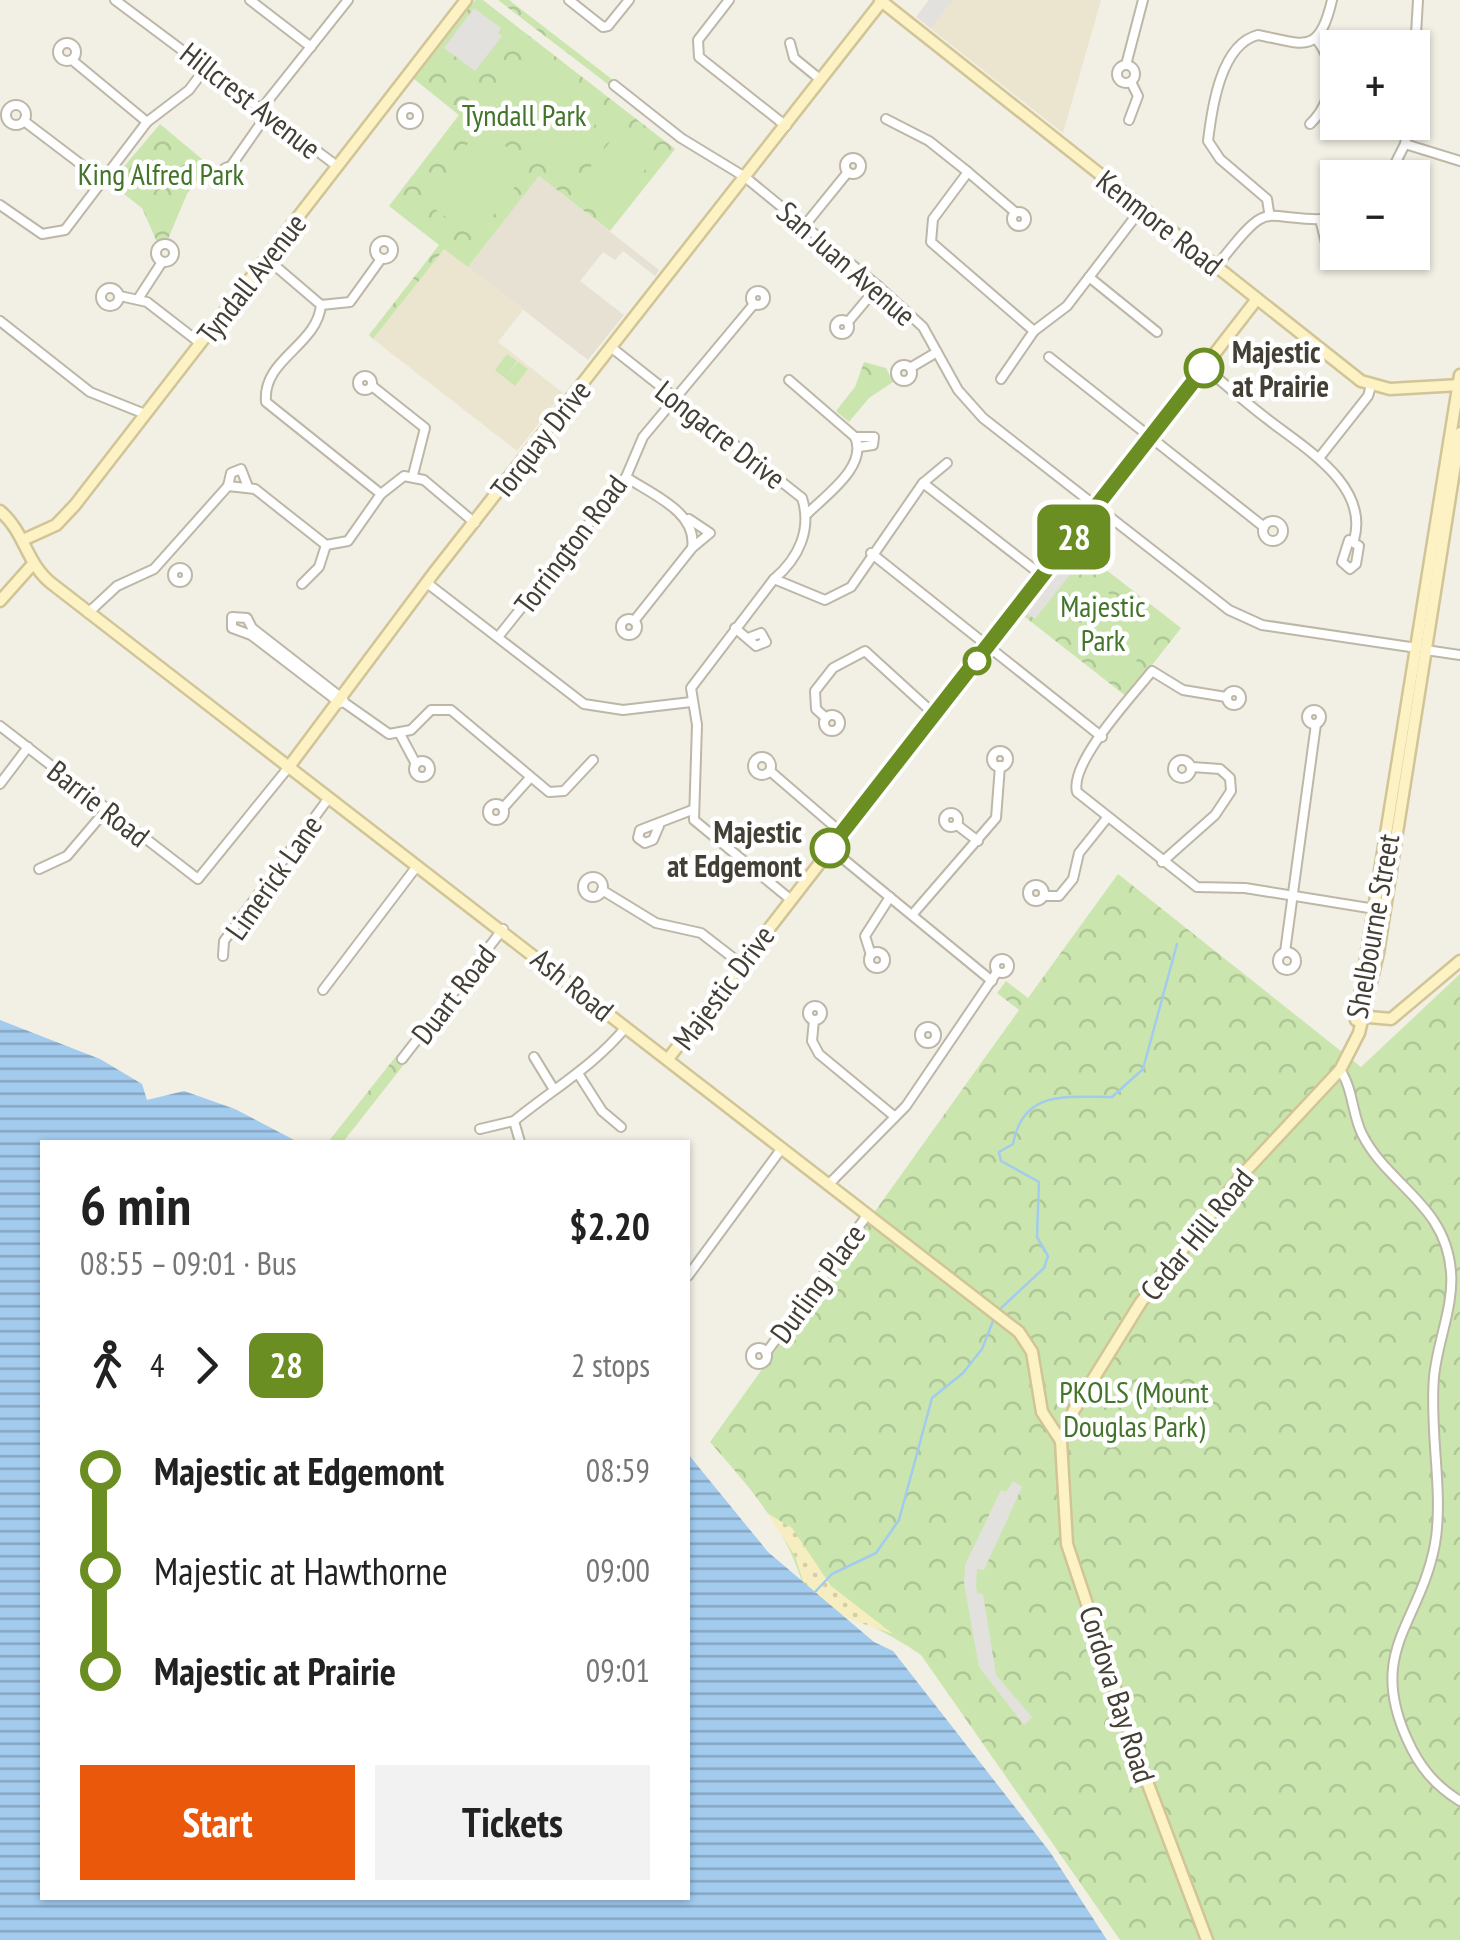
<!DOCTYPE html>
<html lang="en">
<head>
<meta charset="utf-8">
<style>
  :root { --surface:#fff; --page:#f2f2f2; --text:#222; --muted:#767676; --accent:#ea580c }
  body { margin:0; font-family:"PT Sans Narrow",sans-serif; background:var(--page); color:var(--text); height:100vh; display:flex; flex-direction:column; font-size:38px; white-space:nowrap }
  * { box-sizing:border-box; margin:0 }
  p { font-size:32px; color:var(--muted) }
  .icon { flex:none; width:55px; height:55px; fill:none; stroke:currentColor; stroke-width:2; stroke-linecap:round; stroke-linejoin:round }
  .map { position:relative; flex:1; overflow:hidden }
  .side { position:absolute; left:40px; top:1140px; width:650px; height:760px; display:flex; flex-direction:column; background:var(--surface); border-radius:0px; box-shadow:0 2px 8px #0004 }
  .side>* { flex:none }
  .badge { padding:0 20px; border-radius:15px; font-size:35px; line-height:65px }
  .tools { position:absolute; left:1320px; top:30px; display:grid; gap:20px }
  .tools a { display:grid; place-items:center; width:110px; height:110px; border-radius:0px; background:var(--surface); box-shadow:0 2px 8px #0004; font-size:50px }
  .map>.badge { position:absolute; translate:-50% -50%; box-shadow:0 0 0 5px #fff }
  .legs { display:flex; align-items:center; gap:15px; height:110px; padding:0 40px; font-size:32px }
  .legs p { margin-inline-start:auto }
  .overview { display:flex; align-items:center; justify-content:space-between; height:170px; padding:0 40px }
  h1 { font-size:55px; font-weight:800; line-height:75px }
  .button { display:flex; gap:20px; margin-top:auto; padding:20px 40px }
  .button a { flex:1; height:115px; border-radius:0px; background:var(--accent); color:#fff; font-size:40px; font-weight:800; line-height:115px; text-align:center }
  .button a+a { background:var(--page); color:var(--text) }
  ul { padding:0 40px; list-style:none }
  li { display:flex; align-items:center; gap:35px; height:100px; font-size:38px }
  li i { display:grid; place-items:center; width:15px; height:100%; margin:0 12px; background:currentColor }
  li i::after { content:''; width:25px; height:25px; margin:-12px; border:8px solid; border-radius:50%; background:var(--surface) }
  li p { margin-inline-start:auto }
  li:first-child i { background:linear-gradient(#0000 50%,currentColor 0) }
  li:last-child i { background:linear-gradient(currentColor 50%,#0000 0) }
  .map>svg:first-child { display:block }
  .residential { fill:#e6e1d3 }
  .education { fill:#ebe5cf }
  .forest { fill:url(#forest-crowns) }
  .sand { fill:url(#sand-dots) }
  .pitch { fill:#cae6ae }
  .parking { fill:#e3e1dd }
  .water { fill:url(#water-rules) }
  .lines { fill:none; stroke-linecap:round; stroke-linejoin:round }
  .stream { stroke:#a2cbee; stroke-width:2.5 }
  .street-casing { stroke:#bdb7a8; stroke-width:12 }
  .secondary-casing { stroke:#d1c496; stroke-width:15 }
  .street { stroke:#fff; stroke-width:8 }
  .secondary { stroke:#fdf2c4; stroke-width:10 }
  .line-1-casing { stroke:#fff; stroke-width:22 }
  .line-1 { stroke:#6b8e23; stroke-width:15 }
  .stop-1-dot { fill:#fff; stroke:#6b8e23; stroke-width:5 }
  .labels { text-anchor:middle; dominant-baseline:central; stroke-width:9; stroke-linejoin:round; paint-order:stroke }
  .street-label { font-size:30px; fill:#443f35; stroke:#fff }
  .park-label { font-size:30px; fill:#42742a; stroke:#fff }
  .stop-label { font-size:30px; font-weight:bold; fill:#443f35; stroke:#fff; text-anchor:start }
</style>
</head>
<body>
<div class="map">
<svg width="1460" height="1940" viewBox="0 0 1460 1940">
  <defs>
    <pattern id="forest-crowns" width="20" height="18" patternUnits="userSpaceOnUse" patternTransform="scale(2.5)"><rect width="20" height="18" fill="#cae6ae"/><path d="M2 6a3 3 0 1 1 6 0M12 15a3 3 0 1 1 6 0" fill="none" stroke="#afc696"/></pattern>
    <pattern id="sand-dots" width="8" height="8" patternUnits="userSpaceOnUse" patternTransform="scale(2.5)"><rect width="8" height="8" fill="#f6eec1"/><path d="M2 2h.1M6 6h.1" fill="none" stroke="#d4cda6" stroke-width="1.8" stroke-linecap="round"/></pattern>
    <pattern id="water-rules" width="6" height="5" patternUnits="userSpaceOnUse" patternTransform="scale(2.5)"><rect width="6" height="5" fill="#a2cbee"/><path d="M0 2.5h6" fill="none" stroke="#86a6c2"/></pattern>
  </defs>
  <rect width="100%" height="100%" fill="#f2efe5"/>
  <polygon class="residential" points="539,176 659,270 655,276 623,251 615,260 603,252 580,281 624,315 588,360 468,267"/>
  <g class="education">
    <polygon points="929,0 1101,0 1063,133 916,17"/>
    <polygon points="444,248 523,310 498,342 563,393 517,451 373,339"/>
  </g>
  <g class="forest">
    <polygon points="475,0 483,0 675,149 610,231 539,176 468,267 444,249 373,339 369,335 439,245 389,206 459,115 414,79"/>
    <polygon points="498,0 509,0 613,80 609,85"/>
    <polygon points="160,124 215,170 210,176 204,172 187,194 168,239 157,242 142,208 110,183"/>
    <polygon points="864,362 886,368 893,382 869,398 849,422 836,411 855,387"/>
    <polygon points="1078,548 1181,628 1127,697 1025,617"/>
    <path d="M1118,874L1361,1067L1460,974V1940H1120L921,1655C885,1629 844,1615 805,1592C789,1531 751,1489 710,1442L1019,1010L997,993L1006,981L1028,998Z"/>
    <polygon points="397,1055 405,1063 343,1142 328,1142"/>
  </g>
  <polygon class="sand" points="767,1513 792,1528 831,1586 893,1634 849,1619 807,1594 795,1556"/>
  <g class="pitch">
    <polygon points="528,58 602,116 563,165 489,107"/>
    <polygon points="480,127 531,165 476,239 425,202"/>
    <polygon points="616,134 652,161 608,217 573,189"/>
    <polygon points="507,354 517,361 507,375 518,362 528,369 515,386 495,370"/>
    <polygon points="1055,589 1069,600 1047,628 1034,617"/>
    <path d="M1107,592L1155,625L1156,635L1120,682C1086,659 1085,623 1107,592Z"/>
  </g>
  <g class="parking">
    <polygon points="929,0 953,0 931,28 917,16"/>
    <polygon points="474,8 501,28 498,33 502,36 475,71 444,48"/>
    <polygon points="1071,556 1079,563 1035,619 1027,614"/>
    <polygon points="1013,1481 1022,1487 984,1570 977,1569 976,1587 977,1593 983,1594 996,1675 1032,1717 1024,1725 979,1667 964,1583 965,1565 1001,1490 1006,1492"/>
  </g>
  <polygon class="water" points="0,1020 100,1059 142,1084 147,1100 184,1091 235,1109 298,1142 42,1142 42,1898 688,1898 688,1454 768,1552 874,1642 893,1651 1050,1852 1107,1940 0,1940"/>
  <g class="lines">
    <g class="stream">
      <path d="M999,1310L1044,1268L1048,1256L1037,1237L1039,1182L1001,1161L999,1152L1013,1144C1023,1089 1067,1097 1112,1097L1143,1069L1177,944"/>
      <polyline points="815,1592 832,1574 876,1553 899,1520 932,1398 963,1373 982,1349 995,1316"/>
    </g>
    <g class="street-casing">
      <g id="street">
        <polyline points="115,0 337,166"/>
        <polyline points="250,0 311,47"/>
        <polyline points="569,0 603,27 608,26 629,0"/>
        <polyline points="729,0 698,40 699,57 786,126"/>
        <circle cx="67" cy="52" r="9"/>
        <polyline points="790,43 794,58 821,80"/>
        <polyline points="72,60 147,122"/>
        <polyline points="1126,65 1143,0"/>
        <circle cx="1126" cy="74" r="9"/>
        <polyline points="614,85 681,138 745,177 878,286 923,327 958,390 983,418 1229,610 1262,625 1417,648"/>
        <polyline points="1412,102 1418,0"/>
        <circle cx="16" cy="115" r="10"/>
        <polyline points="262,108 348,0"/>
        <circle cx="410" cy="116" r="8"/>
        <polyline points="886,119 929,141 968,172 933,219 931,242 1034,331"/>
        <polyline points="1129,120 1138,96 1131,82"/>
        <polyline points="24,121 103,181"/>
        <path d="M1310,124C1334,101 1337,64 1316,39"/>
        <polyline points="1405,144 1460,161"/>
        <circle cx="853" cy="166" r="8"/>
        <polyline points="231,166 268,113"/>
        <circle cx="229" cy="174" r="7"/>
        <polyline points="968,172 1015,212"/>
        <polyline points="1388,178 1405,144 1409,122"/>
        <polyline points="0,205 42,234 65,230 147,122 189,90 207,66"/>
        <circle cx="1019" cy="219" r="7"/>
        <path d="M1269,212L1267,199L1220,159L1208,141C1212,107 1221,44 1258,35C1304,44 1319,56 1332,0"/>
        <polyline points="1320,219 1326,243 1338,252"/>
        <polyline points="805,225 848,172"/>
        <circle cx="384" cy="250" r="9"/>
        <circle cx="165" cy="253" r="9"/>
        <polyline points="1338,252 1353,264"/>
        <path d="M266,258L321,305C317,346 262,359 266,402L381,494"/>
        <path d="M1216,267C1276,190 1257,224 1338,219"/>
        <polyline points="1089,277 1157,332"/>
        <circle cx="110" cy="297" r="9"/>
        <circle cx="758" cy="298" r="7"/>
        <polyline points="120,296 147,302 200,343"/>
        <polyline points="138,299 162,262"/>
        <polyline points="321,305 350,302 381,259"/>
        <circle cx="842" cy="327" r="7"/>
        <polyline points="0,321 90,392 145,414"/>
        <polyline points="848,322 878,286"/>
        <path d="M612,348L802,498C812,529 799,558 774,579L691,688L697,725L694,820L790,899"/>
        <polyline points="1049,357 1264,527"/>
        <circle cx="904" cy="373" r="8"/>
        <path d="M1204,367C1225,384 1245,402 1266,418C1301,446 1370,484 1354,540"/>
        <polyline points="910,368 937,352"/>
        <circle cx="365" cy="383" r="7"/>
        <polyline points="1001,379 1034,331 1067,306 1142,208"/>
        <path d="M789,380L855,437C868,466 826,495 807,514"/>
        <polyline points="372,386 425,428 413,475"/>
        <polyline points="855,437 874,437 873,445 859,447"/>
        <polyline points="1319,458 1368,396 1371,386"/>
        <path d="M626,477C651,494 698,512 692,548L634,621"/>
        <polyline points="923,483 1044,577"/>
        <polyline points="228,486 231,473 241,469 248,487"/>
        <polyline points="689,519 710,533 692,548"/>
        <circle cx="1273" cy="531" r="10"/>
        <polygon points="1349,540 1359,546 1356,564 1350,569 1342,562"/>
        <polyline points="871,553 1102,737"/>
        <circle cx="180" cy="575" r="7"/>
        <polyline points="774,579 825,600 851,587 923,483 947,463"/>
        <polyline points="427,583 584,704 623,710 691,702"/>
        <polyline points="302,584 319,567 326,545"/>
        <polyline points="88,613 117,586 154,569 228,486 255,489 326,545 348,541 381,494 404,476 424,480 475,523"/>
        <circle cx="629" cy="627" r="8"/>
        <polyline points="735,628 756,646 766,642 761,633 748,638"/>
        <polyline points="498,637 626,477 643,437 754,304"/>
        <polyline points="1426,650 1460,655"/>
        <circle cx="1234" cy="698" r="7"/>
        <path d="M1226,697L1183,690L1152,671C1133,695 1069,763 1077,792L1197,887L1245,888L1375,909"/>
        <polyline points="342,701 389,734 411,730 431,710 451,710 549,792 564,791 593,760"/>
        <polyline points="340,703 251,635 232,628 232,617 247,618 252,628 343,699"/>
        <circle cx="1314" cy="717" r="7"/>
        <circle cx="832" cy="723" r="8"/>
        <polyline points="826,718 816,709 815,691 833,668 865,651 933,713"/>
        <polyline points="0,726 198,879 288,768"/>
        <polyline points="400,734 416,764"/>
        <circle cx="1000" cy="759" r="8"/>
        <circle cx="762" cy="766" r="9"/>
        <circle cx="1182" cy="769" r="9"/>
        <circle cx="422" cy="769" r="8"/>
        <polyline points="770,771 843,834"/>
        <polyline points="0,784 28,747"/>
        <circle cx="496" cy="812" r="8"/>
        <polyline points="503,808 529,779"/>
        <circle cx="951" cy="820" r="7"/>
        <polyline points="957,825 978,841"/>
        <polyline points="659,826 653,840 645,843 638,838 640,830 692,810"/>
        <polyline points="830,848 992,981"/>
        <polyline points="1162,862 1215,815 1231,791 1230,778 1220,769 1192,767"/>
        <polyline points="39,869 67,856 106,810"/>
        <circle cx="593" cy="887" r="10"/>
        <circle cx="1036" cy="893" r="8"/>
        <polyline points="602,890 656,923 701,933 741,964"/>
        <polyline points="1044,896 1059,896 1073,879 1079,853 1107,818"/>
        <polyline points="912,915 996,818 1000,766"/>
        <circle cx="1287" cy="961" r="9"/>
        <polyline points="1285,952 1316,724"/>
        <circle cx="877" cy="960" r="8"/>
        <polyline points="871,955 865,936 890,897"/>
        <polyline points="223,956 224,941 328,799"/>
        <circle cx="1002" cy="966" r="7"/>
        <polyline points="323,990 417,866"/>
        <circle cx="815" cy="1013" r="7"/>
        <polyline points="814,1020 812,1041 819,1054 894,1116"/>
        <circle cx="928" cy="1035" r="8"/>
        <polyline points="534,1057 553,1088"/>
        <polyline points="402,1059 503,929"/>
        <path d="M1340,1070C1353,1088 1352,1114 1362,1134C1388,1186 1446,1204 1451,1272C1454,1306 1437,1343 1434,1377C1429,1431 1444,1493 1435,1544C1420,1624 1367,1650 1407,1739C1419,1766 1434,1785 1460,1801"/>
        <polyline points="579,1075 602,1111 621,1127"/>
        <polyline points="480,1129 514,1121"/>
        <path d="M520,1142L514,1121C553,1089 594,1066 626,1027"/>
        <polyline points="829,1184 906,1106 997,972"/>
        <polyline points="688,1276 782,1148"/>
        <circle cx="759" cy="1356" r="8"/>
        <polyline points="766,1353 868,1214"/>
      </g>
    </g>
    <g class="secondary-casing">
      <g id="secondary">
        <polyline points="880,0 1361,381 1390,389 1460,385"/>
        <path d="M0,511C25,532 26,563 51,583L1019,1332L1032,1352L1042,1412L1061,1441"/>
        <polyline points="23,540 56,525 75,505 466,0"/>
        <polyline points="0,601 32,565"/>
        <polyline points="288,768 433,574 882,1"/>
        <polyline points="1358,1016 1391,1019 1460,961"/>
        <polyline points="1356,1020 1460,375"/>
        <polyline points="668,1059 1257,299"/>
        <polyline points="1207,1940 1140,1763 1067,1544 1061,1441 1074,1410 1141,1302 1242,1175 1340,1070 1359,1033 1378,953 1460,433"/>
      </g>
    </g>
    <use href="#street" class="street"/>
    <use href="#secondary" class="secondary"/>
  </g>
  <g class="lines">
    <g class="line-1-casing">
      <polyline id="line-1" points="830,848 1204,368"/>
    </g>
    <use href="#line-1" class="line-1"/>
  </g>
  <g class="stop-1-dot">
    <circle cx="1204" cy="368" r="18"/>
    <circle cx="977" cy="661" r="12"/>
    <circle cx="830" cy="848" r="18"/>
  </g>
  <g class="labels">
    <g class="street-label">
      <text transform="translate(251 100) rotate(38)">Hillcrest Avenue</text>
      <text transform="translate(1160 222) rotate(38)">Kenmore Road</text>
      <text transform="translate(847 263) rotate(41)">San Juan Avenue</text>
      <text transform="translate(251 278) rotate(-52)">Tyndall Avenue</text>
      <text transform="translate(721 434) rotate(38)">Longacre Drive</text>
      <text transform="translate(540 439) rotate(-52)">Torquay Drive</text>
      <text transform="translate(570 544) rotate(-53)">Torrington Road</text>
      <text transform="translate(99 803) rotate(38)">Barrie Road</text>
      <text transform="translate(273 877) rotate(-55)">Limerick Lane</text>
      <text transform="translate(1372 926) rotate(-80)">Shelbourne Street</text>
      <text transform="translate(573 984) rotate(39)">Ash Road</text>
      <text transform="translate(723 987) rotate(-53)">Majestic Drive</text>
      <text transform="translate(453 994) rotate(-52)">Duart Road</text>
      <text transform="translate(1196 1234) rotate(-51)">Cedar Hill Road</text>
      <text transform="translate(817 1283) rotate(-54)">Durling Place</text>
      <text transform="translate(1118 1694) rotate(72)">Cordova Bay Road</text>
    </g>
    <g class="park-label">
      <text x="524" y="114">Tyndall Park</text>
      <text x="161" y="173">King Alfred Park</text>
      <text x="1103" y="605">Majestic<tspan x="1103" dy="34">Park</tspan></text>
      <text x="1134" y="1391">PKOLS (Mount<tspan x="1134" dy="34">Douglas Park)</tspan></text>
    </g>
    <g class="stop-label">
      <text x="1232" y="351">Majestic<tspan x="1232" dy="34">at Prairie</tspan></text>
      <text x="802" y="831" text-anchor="end">Majestic<tspan x="802" dy="34">at Edgemont</tspan></text>
    </g>
  </g>
</svg>
<div class="tools">
<a>+</a>
<a>−</a>
</div>
<b class="badge" style="left:1074px;top:537px;background:#6b8e23;color:#fff">28</b>
<section class="side">
<div class="overview"><div><h1>6 min</h1><p>08:55 – 09:01 · Bus</p></div><b>$2.20</b></div>
<div class="legs"><svg class="icon" aria-label="walk" viewBox="0 0 24 24"><circle cx="13" cy="4" r="2"/><path d="M13 8l-2 6 4 7M11 14l-3 7M7 12l3-4h3l4 4"/></svg>4<svg class="icon" aria-label="forward" viewBox="0 0 24 24"><path d="M9 5l7 7-7 7"/></svg><b class="badge" style="background:#6b8e23;color:#fff">28</b><p>2 stops</p></div>
<ul>
<li><i style="color:#6b8e23"></i><b>Majestic at Edgemont</b><p>08:59</p></li>
<li><i style="color:#6b8e23"></i><span>Majestic at Hawthorne</span><p>09:00</p></li>
<li><i style="color:#6b8e23"></i><b>Majestic at Prairie</b><p>09:01</p></li>
</ul>
<div class="button"><a>Start</a><a>Tickets</a></div>
</section>
</div>
</body>
</html>
